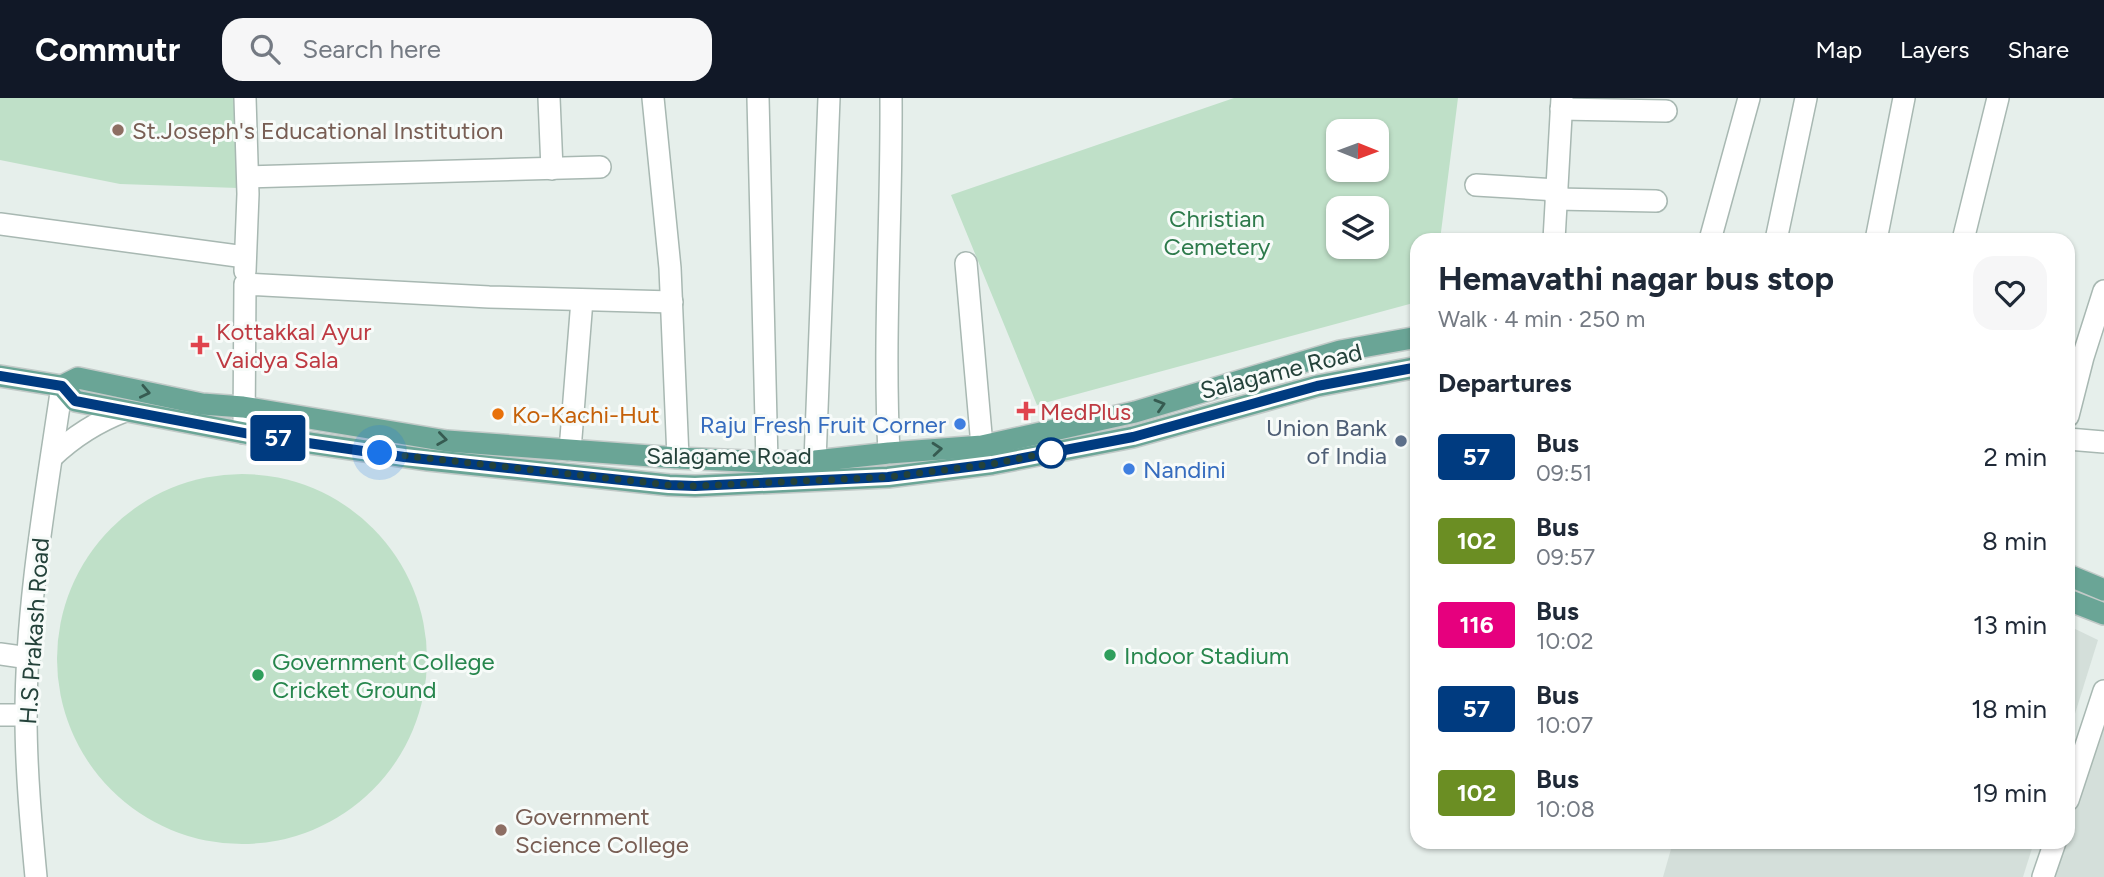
<!DOCTYPE html>
<html lang="en">
<head>
<meta charset="utf-8">
<style>
  :root { --surface:#fff; --page:#f6f6f7; --text:#1f2937; --muted:#747a83; --accent:#111827 }
  body { margin:0; font-family:Figtree,sans-serif; background:var(--page); color:var(--text); height:100vh; display:flex; flex-direction:column; font-size:26px; white-space:nowrap }
  * { box-sizing:border-box; margin:0 }
  p { font-size:23px; color:var(--muted) }
  .icon { flex:none; width:38px; height:38px; fill:none; stroke:currentColor; stroke-width:2; stroke-linecap:round; stroke-linejoin:round }
  .map { position:relative; flex:1; overflow:hidden }
  .details { position:absolute; left:1410px; top:135px; width:665px; height:616px; display:flex; flex-direction:column; background:var(--surface); border-radius:21px; box-shadow:0 2px 5px #0004 }
  .details>* { flex:none }
  .badge { padding:0 14px; border-radius:5px; font-size:24px; line-height:46px }
  .needle { width:46px; rotate:91deg }
  .controls { position:absolute; left:1326px; top:21px; display:grid; gap:14px }
  .controls a { display:grid; place-items:center; width:63px; height:63px; border-radius:14px; background:var(--surface); box-shadow:0 2px 5px #0004; font-size:35px }
  .you { position:absolute; width:35px; height:35px; margin:-18px; border:5px solid #fff; border-radius:50%; background:#1a73e8; box-shadow:0 0 0 10px #1a73e833 }
  .map>.badge { position:absolute; translate:-50% -50%; box-shadow:0 0 0 4px #fff }
  h2 { padding:0 28px; font-size:26px; line-height:63px }
  .round { display:grid; place-items:center; flex:none; width:74px; height:74px; border-radius:21px; background:var(--page) }
  .headline { display:flex; align-items:center; justify-content:space-between; height:119px; padding:0 28px }
  h1 { font-size:33px; font-weight:700; line-height:52px }
  ul { padding:0; list-style:none }
  li { display:flex; align-items:center; gap:21px; height:84px; padding:0 28px }
  li div { flex:1 }
  li b { display:block; font-size:26px }
  li em { font-style:normal }
  li .badge { min-width:77px; font-weight:700; text-align:center }
  header { display:flex; align-items:center; gap:42px; box-sizing:border-box; height:98px; padding:0 35px; background:var(--accent); color:#fff }
  header strong { font-size:33px }
  nav { display:flex; gap:38px; margin-inline-start:auto; font-size:24px }
  .search { width:490px; height:63px; background:var(--page); display:flex; align-items:center; gap:18px; box-sizing:border-box; padding:0 24px; border-radius:21px; color:var(--muted); font-size:26px }
  .map>svg:first-child { display:block }
  .built { fill:#d4dfda }
  .green { fill:#bfe0c8; fill-rule:evenodd }
  .lines { fill:none; stroke-linecap:round; stroke-linejoin:round }
  .street-casing { stroke:#a8b8b2; stroke-width:24 }
  .primary-casing { stroke:#c2cac8; stroke-width:24 }
  .street { stroke:#fff; stroke-width:21 }
  .primary { stroke:#6aa596; stroke-width:21 }
  .oneway { stroke:#365b51 }
  .line-casing { stroke:#fff; stroke-width:16 }
  .line { stroke:#003b80; stroke-width:10 }
  .walk { stroke:#24423a; stroke-width:7; stroke-dasharray:0 12.6 }
  .education-dot { fill:#8d6e63; stroke:#f7fbf9; stroke-width:2.5 }
  .health-dot { fill:#e0444e; stroke:#f7fbf9; stroke-width:2.5 }
  .food-dot { fill:#e8710a; stroke:#f7fbf9; stroke-width:2.5 }
  .shop-dot { fill:#3f7fe0; stroke:#f7fbf9; stroke-width:2.5 }
  .service-dot { fill:#5c6f8a; stroke:#f7fbf9; stroke-width:2.5 }
  .stop-dot { fill:#fff; stroke:#003b80; stroke-width:3.5 }
  .leisure-dot { fill:#2e9e5b; stroke:#f7fbf9; stroke-width:2.5 }
  .labels { text-anchor:middle; dominant-baseline:central; stroke-width:6; stroke-linejoin:round; paint-order:stroke }
  .education-label { font-size:24px; fill:#785e54; stroke:#f7fbf9; text-anchor:start }
  .park-label { font-size:24px; fill:#2d7a4b; stroke:#f7fbf9 }
  .health-label { font-size:24px; fill:#be3a42; stroke:#f7fbf9; text-anchor:start }
  .street-label { font-size:24px; fill:#24423a; stroke:#f7fbf9 }
  .food-label { font-size:24px; fill:#c56008; stroke:#f7fbf9; text-anchor:start }
  .shop-label { font-size:24px; fill:#366cbe; stroke:#f7fbf9; text-anchor:end }
  .service-label { font-size:24px; fill:#4e5e75; stroke:#f7fbf9; text-anchor:end }
  .leisure-label { font-size:24px; fill:#27864d; stroke:#f7fbf9; text-anchor:start }
</style>
</head>
<body>
<header>
<strong>Commutr</strong>
<div class="search"><svg class="icon" aria-label="search" viewBox="0 0 24 24"><circle cx="10" cy="10" r="6"/><path d="M15 15l6 6"/></svg>Search here</div>
<nav><a>Map</a><a>Layers</a><a>Share</a></nav>
</header>
<div class="map">
<svg width="2104" height="779" viewBox="0 0 2104 779">
  <rect width="100%" height="100%" fill="#e6efeb"/>
  <g class="built">
    <polygon points="2069,528 2098,542 2069,635"/>
    <polygon points="2104,624 2104,779 2053,779 2064,744 2068,744 2069,731"/>
    <polygon points="1673,744 2034,744 2023,779 1663,779"/>
  </g>
  <g class="green">
    <polygon points="0,0 236,0 238,90 120,86 0,62"/>
    <path d="M1234,0H1458L1440,142H1418L1417,204L1037,307L951,97ZM1377,33V72H1339V33ZM1377,110V149H1339V110Z"/>
    <circle cx="242" cy="561" r="185"/>
  </g>
  <g class="lines">
    <g class="street-casing">
      <g id="street">
        <polyline points="549,0 552,71"/>
        <polyline points="653,0 670,170 678,360"/>
        <polyline points="758,0 767,364"/>
        <polyline points="1561,11 1666,13"/>
        <polyline points="248,79 600,69"/>
        <polyline points="1476,87 1557,92"/>
        <polyline points="1556,101 1656,103"/>
        <polyline points="0,126 245,159"/>
        <polyline points="1554,142 1562,0"/>
        <polyline points="1710,142 1749,0"/>
        <polyline points="1776,142 1806,0"/>
        <polyline points="1876,142 1904,0"/>
        <polyline points="1963,142 1998,0"/>
        <polyline points="966,165 982,348"/>
        <polyline points="245,173 248,96 245,0"/>
        <polyline points="2068,318 2083,259 2104,193"/>
        <polyline points="244,335 245,186 489,199 672,204"/>
        <polyline points="2068,341 2104,344"/>
        <polyline points="570,352 582,202"/>
        <path d="M889,355C883,237 892,118 891,0"/>
        <path d="M52,359C74,338 96,324 125,313"/>
        <polyline points="815,363 829,0"/>
        <polyline points="0,556 29,560"/>
        <polyline points="0,617 26,617"/>
        <polyline points="2068,702 2104,593"/>
        <path d="M36,779C31,726 26,672 26,618C26,508 46,397 62,288"/>
        <polyline points="2043,779 2055,744"/>
      </g>
    </g>
    <g class="primary-casing">
      <g id="primary">
        <polyline points="0,278 62,288 75,303 260,338 428,362 669,387 695,388 888,379 992,366 1133,339 1317,288 1418,269"/>
        <polyline points="62,288 78,280 202,306 243,309 447,343 678,360 767,364 815,363 889,355 982,348 1135,314 1340,253 1418,239"/>
        <polyline points="2068,477 2104,492"/>
        <polyline points="2068,502 2104,516"/>
      </g>
    </g>
    <use href="#street" class="street"/>
    <use href="#primary" class="primary"/>
  </g>
  <defs><path id="oneway-chevron" d="M-2-3.5L2.5 0L-2 3.5" fill="none" stroke-width="1.6" stroke-linecap="round" stroke-linejoin="round" transform="scale(1.75)"/></defs>
  <g class="oneway">
    <use href="#oneway-chevron" transform="translate(145 294) rotate(12)"/>
    <use href="#oneway-chevron" transform="translate(1160 307) rotate(-17)"/>
    <use href="#oneway-chevron" transform="translate(442 341) rotate(8)"/>
    <use href="#oneway-chevron" transform="translate(937 351) rotate(-5)"/>
  </g>
  <g class="lines">
    <g class="line-casing">
      <polyline id="line" points="0,278 62,288 75,303 260,338 404,359 669,387 695,388 888,379 992,366 1133,339 1317,288 1418,269"/>
    </g>
    <use href="#line" class="line"/>
    <polyline class="walk" points="380,355 669,387 695,388 888,379 992,366 1062,352 1051,355"/>
  </g>
  <g class="education-dot">
    <circle cx="118" cy="32" r="7"/>
    <circle cx="501" cy="732" r="7"/>
  </g>
  <g class="health-dot">
    <path d="M196.5 236.5h7v7h7v7h-7v7h-7v-7h-7v-7h7z"/>
    <path d="M1022.5 302.5h7v7h7v7h-7v7h-7v-7h-7v-7h7z"/>
  </g>
  <circle class="food-dot" cx="498" cy="316" r="7"/>
  <g class="shop-dot">
    <circle cx="960" cy="326" r="7"/>
    <circle cx="1129" cy="371" r="7"/>
  </g>
  <circle class="service-dot" cx="1401" cy="343" r="7"/>
  <circle class="stop-dot" cx="1051" cy="355" r="14"/>
  <g class="leisure-dot">
    <circle cx="1110" cy="557" r="7"/>
    <circle cx="258" cy="577" r="7"/>
  </g>
  <g class="labels">
    <g class="education-label">
      <text x="132" y="32">St.Joseph's Educational Institution</text>
      <text x="515" y="718">Government<tspan x="515" dy="28">Science College</tspan></text>
    </g>
    <g class="park-label">
      <text x="1217" y="120">Christian<tspan x="1217" dy="28">Cemetery</tspan></text>
    </g>
    <g class="health-label">
      <text x="216" y="233">Kottakkal Ayur<tspan x="216" dy="28">Vaidya Sala</tspan></text>
      <text x="1040" y="313">MedPlus</text>
    </g>
    <g class="street-label">
      <text transform="translate(1281 273) rotate(-14)">Salagame Road</text>
      <text x="729" y="357">Salagame Road</text>
      <text transform="translate(34 533) rotate(-86)">H.S Prakash Road</text>
    </g>
    <g class="food-label">
      <text x="512" y="316">Ko-Kachi-Hut</text>
    </g>
    <g class="shop-label">
      <text x="946" y="326">Raju Fresh Fruit Corner</text>
      <text x="1143" y="371" text-anchor="start">Nandini</text>
    </g>
    <g class="service-label">
      <text x="1387" y="329">Union Bank<tspan x="1387" dy="28">of India</tspan></text>
    </g>
    <g class="leisure-label">
      <text x="1124" y="557">Indoor Stadium</text>
      <text x="272" y="563">Government College<tspan x="272" dy="28">Cricket Ground</tspan></text>
    </g>
  </g>
</svg>
<div class="controls">
<a><svg class="needle" viewBox="-14 -14 28 28"><path d="M0-13l5 13h-10z" fill="#e53935"/><path d="M0 13l5-13h-10z" fill="#747a83"/></svg></a>
<a><svg class="icon" aria-label="layers" viewBox="0 0 24 24"><path d="M12 4l9 5-9 5-9-5zM3 14l9 5 9-5"/></svg></a>
</div>
<div class="you" style="left:380px;top:355px"></div>
<b class="badge" style="left:278px;top:340px;background:#003b80;color:#fff">57</b>
<section class="details">
<div class="headline"><div><h1>Hemavathi nagar bus stop</h1><p>Walk · 4 min · 250 m</p></div><a class="round"><svg class="icon" aria-label="heart" viewBox="0 0 24 24"><path d="M12 20l-8-8c-3-5 5-10 8-4 3-6 11-1 8 4z"/></svg></a></div>
<h2>Departures</h2>
<ul>
<li><span class="badge" style="background:#003b80;color:#fff">57</span><div><b>Bus</b><p>09:51</p></div><em>2 min</em></li>
<li><span class="badge" style="background:#6b8e23;color:#fff">102</span><div><b>Bus</b><p>09:57</p></div><em>8 min</em></li>
<li><span class="badge" style="background:#e6007e;color:#fff">116</span><div><b>Bus</b><p>10:02</p></div><em>13 min</em></li>
<li><span class="badge" style="background:#003b80;color:#fff">57</span><div><b>Bus</b><p>10:07</p></div><em>18 min</em></li>
<li><span class="badge" style="background:#6b8e23;color:#fff">102</span><div><b>Bus</b><p>10:08</p></div><em>19 min</em></li>
</ul>
</section>
</div>
</body>
</html>
